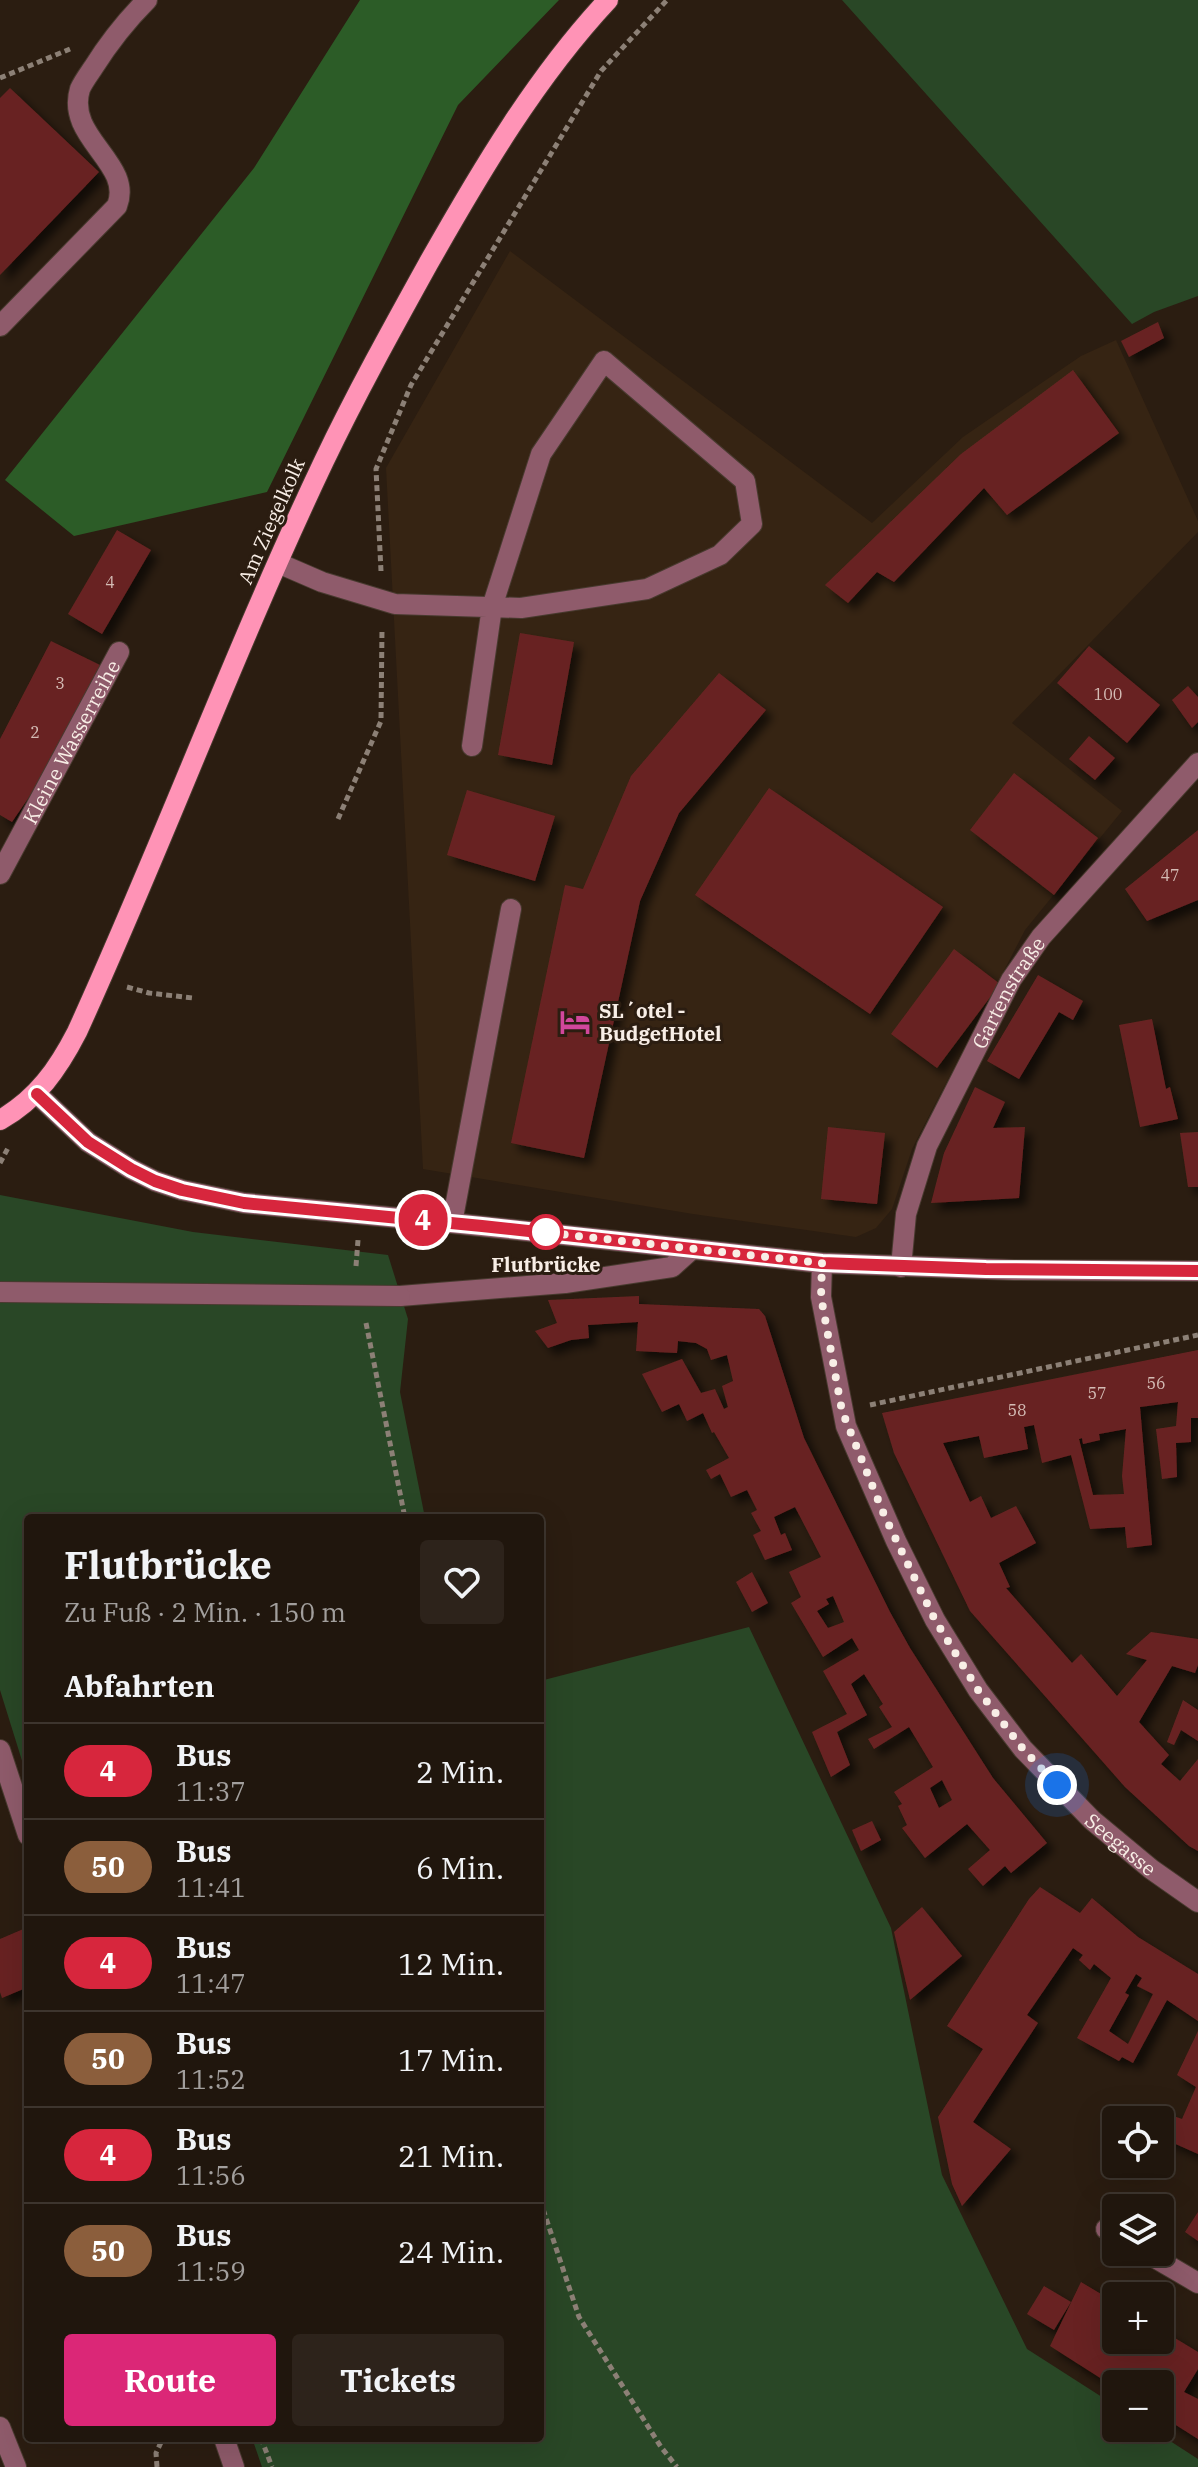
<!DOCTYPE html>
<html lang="de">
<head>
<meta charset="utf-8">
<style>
  :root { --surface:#20160d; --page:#2d231b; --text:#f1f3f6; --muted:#a29f9d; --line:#3d352e; --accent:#db2777 }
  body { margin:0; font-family:"IBM Plex Serif",serif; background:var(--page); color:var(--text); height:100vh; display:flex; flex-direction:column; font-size:30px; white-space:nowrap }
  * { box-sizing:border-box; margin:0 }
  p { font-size:26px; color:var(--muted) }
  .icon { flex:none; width:44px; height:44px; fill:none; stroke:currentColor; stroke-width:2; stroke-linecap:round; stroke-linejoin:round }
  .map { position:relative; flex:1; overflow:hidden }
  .panel { position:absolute; left:24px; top:1514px; width:520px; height:928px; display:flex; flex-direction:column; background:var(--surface); border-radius:8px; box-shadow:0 8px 32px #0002,0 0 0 2px var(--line) }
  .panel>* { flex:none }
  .badge { padding:0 16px; border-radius:26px; font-size:28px; line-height:52px }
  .buttons { position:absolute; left:1102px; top:2106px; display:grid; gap:16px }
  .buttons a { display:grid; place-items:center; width:72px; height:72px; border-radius:8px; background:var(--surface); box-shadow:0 8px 32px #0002,0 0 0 2px var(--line); font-size:40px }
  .you { position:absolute; width:40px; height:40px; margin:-20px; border:6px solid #fff; border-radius:50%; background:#1a73e8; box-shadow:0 0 0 12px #1a73e833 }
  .map>.badge { position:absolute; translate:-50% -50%; box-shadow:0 0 0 4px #fff }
  h2 { padding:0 40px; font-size:30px; line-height:72px }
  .round { display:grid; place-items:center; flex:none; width:84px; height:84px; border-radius:8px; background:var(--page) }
  .head { display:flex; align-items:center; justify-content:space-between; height:136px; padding:0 40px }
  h1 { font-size:38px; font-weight:700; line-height:60px }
  .action { display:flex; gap:16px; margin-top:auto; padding:16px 40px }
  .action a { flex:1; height:92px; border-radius:8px; background:var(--accent); color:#fff; font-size:32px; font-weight:700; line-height:92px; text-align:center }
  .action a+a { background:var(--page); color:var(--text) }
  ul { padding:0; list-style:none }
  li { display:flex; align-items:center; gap:24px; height:96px; padding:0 40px; border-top:2px solid var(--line) }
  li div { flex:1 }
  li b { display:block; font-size:30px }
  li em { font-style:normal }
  li .badge { min-width:88px; font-weight:700; text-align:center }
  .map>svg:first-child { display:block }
  .built { fill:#362413 }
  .green { fill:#294726 }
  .forest { fill:#2c5c27 }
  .building { fill:#682422; fill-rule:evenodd; filter:url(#shadow) }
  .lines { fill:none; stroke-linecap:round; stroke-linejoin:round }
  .minor-casing { stroke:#483a2f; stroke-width:22 }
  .major-casing { stroke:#483a2f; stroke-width:22 }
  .path { stroke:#8c8076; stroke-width:5; stroke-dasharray:6 4; stroke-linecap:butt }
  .minor { stroke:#8f5b6b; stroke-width:20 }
  .major { stroke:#ff93b6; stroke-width:20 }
  .minor-bridge-casing { stroke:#483a2f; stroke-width:22; stroke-linecap:butt }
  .minor-bridge { stroke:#8f5b6b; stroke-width:20 }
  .line-casing { stroke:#fff; stroke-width:18 }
  .line { stroke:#d7263d; stroke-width:12 }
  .walk { stroke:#f8eee6; stroke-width:8; stroke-dasharray:0 14.4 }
  .stop-dot { fill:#fff; stroke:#d7263d; stroke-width:4 }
  .labels { text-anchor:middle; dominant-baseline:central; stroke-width:6; stroke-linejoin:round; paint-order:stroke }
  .number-label { font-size:16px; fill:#d4bcb5 }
  .street-label { font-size:20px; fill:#f8eee6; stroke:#2b1d11 }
  .poi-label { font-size:20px; font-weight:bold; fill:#f8eee6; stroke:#2b1d11; text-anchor:start }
  .stop-label { font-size:20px; font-weight:bold; fill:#f8eee6; stroke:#2b1d11 }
</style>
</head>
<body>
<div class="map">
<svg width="1198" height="2467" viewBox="0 0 1198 2467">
  <defs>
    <filter id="shadow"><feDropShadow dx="7" dy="7" stdDeviation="4" flood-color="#0009"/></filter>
  </defs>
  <rect width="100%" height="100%" fill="#2b1d11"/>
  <polygon class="built" points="510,251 872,523 963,437 1081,356 1116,340 1198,521 1198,532 1012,723 1122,811 1025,930 912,1149 892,1209 876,1228 856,1237 693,1214 423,1169 386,468"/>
  <g class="green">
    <polygon points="842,0 1198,0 1198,296 1154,312 1132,324"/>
    <polygon points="0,1195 193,1232 388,1255 408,1319 400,1392 425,1518 28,1518 28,1780 0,1690"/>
    <polygon points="749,1627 891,1928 942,2175 1027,2349 1116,2406 1116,2428 1150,2428 1198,2459 1198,2467 262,2467 252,2438 540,2438 540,1681"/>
  </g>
  <polygon class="forest" points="360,0 559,0 458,105 267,492 74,536 5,480 254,168"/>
  <g class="building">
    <polygon points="10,88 99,172 0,275 0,98"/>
    <polygon points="1158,322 1164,338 1129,357 1121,341"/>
    <polygon points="1073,370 1119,433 1007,515 984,488 894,582 877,572 848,603 825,585 961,454"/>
    <polygon points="117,530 151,550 102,634 68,614"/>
    <polygon points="520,633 574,642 552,765 498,755"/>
    <polygon points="51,641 100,665 44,775 12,822 0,815 0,739"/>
    <polygon points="1089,646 1160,705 1127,743 1057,683"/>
    <polygon points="719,673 766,710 679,813 640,901 584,1158 511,1143 565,885 583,889 631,776"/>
    <polygon points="1188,686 1198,697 1198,722 1192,728 1172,700"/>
    <polygon points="1089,736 1115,758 1095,780 1069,759"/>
    <polygon points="1014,773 1098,838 1054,895 970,830"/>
    <polygon points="769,788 943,907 870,1014 695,895"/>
    <polygon points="467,790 555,816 535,881 447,855"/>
    <polygon points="1198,830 1198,900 1147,921 1125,889"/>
    <polygon points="954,949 1000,984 937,1068 891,1034"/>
    <polygon points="1038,975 1083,1001 1073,1020 1059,1012 1019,1079 987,1061"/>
    <polygon points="1152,1019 1166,1089 1170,1087 1178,1119 1140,1127 1119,1025"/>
    <polygon points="975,1087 1005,1102 993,1128 1025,1127 1019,1198 931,1203 944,1153"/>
    <polygon points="828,1127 885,1133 877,1204 821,1199"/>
    <polygon points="1198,1132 1198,1187 1188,1187 1180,1133"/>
    <path d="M639,1296V1304L759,1309L765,1316L804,1438L890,1612L910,1648L993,1778L1047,1843L1011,1873L1005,1866L983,1886L968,1869L990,1850L967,1824L925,1858L902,1828L907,1825L898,1806L902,1804L894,1792L933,1767L909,1727L874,1749L868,1739L892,1727L879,1707L883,1704L864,1674L851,1684L867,1715L837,1732L850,1765L831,1777L812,1732L847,1714L823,1671L859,1650L852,1638L823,1657L791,1603L801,1597L789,1572L821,1557L795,1507L774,1517L781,1535L785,1533L792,1550L765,1560L753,1535L761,1531L751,1513L757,1510L747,1490L731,1497L720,1474L711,1479L706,1470L729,1458L714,1432L712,1433L703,1413L687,1421L679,1404L662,1412L642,1374L682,1359L701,1393L715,1389L724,1409L728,1407L722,1386L733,1381L727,1355L711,1360L707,1349L696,1343L678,1341L677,1353L636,1351L638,1322L588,1325L589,1338L571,1340L548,1348L535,1331L557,1323L548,1300ZM833,1596L844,1622L828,1628L817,1611L829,1604L826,1599ZM942,1780L952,1800L939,1808L930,1788Z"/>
    <path d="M1198,1350V1418H1191V1442L1176,1443L1177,1477L1162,1479L1156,1429L1176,1426L1178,1402L1140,1407L1152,1545L1127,1548L1125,1527L1090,1529L1071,1455L1042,1463L1034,1425L1024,1427L1028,1449L984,1458L979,1436L943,1443L970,1502L981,1496L991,1518L1016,1506L1036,1543L999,1563L1010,1587L1006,1588L1072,1663L1081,1654L1117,1696L1147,1660L1126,1654L1151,1632L1198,1639V1665L1195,1673L1172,1666L1139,1722L1169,1755L1161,1764L1180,1781L1198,1759V1851L1189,1846L1125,1787L970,1611L894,1453L882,1413ZM1126,1429L1122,1476L1124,1494L1093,1495L1079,1439L1082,1438L1083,1444L1100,1440L1099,1434Z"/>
    <polygon points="752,1572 768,1603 752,1612 736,1582"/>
    <polygon points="1183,1700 1198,1710 1198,1741 1181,1730 1174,1745 1167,1742"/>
    <polygon points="872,1821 881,1840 861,1851 852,1830"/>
    <path d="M1040,1887L1080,1913L1092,1898L1138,1937L1198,1974V2021L1167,2000L1133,2063L1122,2057L1119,2061L1077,2038L1111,1978L1094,1964L1090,1970L1079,1960L1083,1955L1073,1948L1027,2015L1038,2023L973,2122L1011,2149L962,2206L952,2184L938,2117L983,2049L947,2026L1029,1899ZM1136,1974L1142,1978L1137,1986L1153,1994L1128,2044L1109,2031L1129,1995L1125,1993Z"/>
    <polygon points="922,1907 962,1956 910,2000 894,1932"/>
    <polygon points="28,1927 28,1987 2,1998 0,1992 0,1939"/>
    <polygon points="1198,2031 1198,2154 1160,2137 1159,2120 1162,2112 1182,2119 1196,2087 1177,2075"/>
    <polygon points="1198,2212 1198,2241 1185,2232"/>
    <polygon points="1081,2282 1116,2303 1116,2340 1160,2340 1160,2329 1198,2352 1198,2369 1184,2392 1198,2399 1198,2439 1160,2415 1160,2384 1116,2384 1116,2388 1050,2346"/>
    <polygon points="1044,2286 1071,2302 1054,2330 1027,2314"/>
  </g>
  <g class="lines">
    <g class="minor-casing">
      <g id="minor">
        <path d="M0,326L117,206C134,163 65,138 80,89C83,82 89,74 93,68C110,41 125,22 147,0"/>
        <polyline points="278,563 322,582 395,604 521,608 647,589 720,555 752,524 745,481 604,361 541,454 492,607 472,746"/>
        <path id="s1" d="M0,874L119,652"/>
        <polyline points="37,1094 88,1142 131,1169 155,1181 182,1190 244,1203 452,1223 822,1263 1014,1270 1198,1271"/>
        <polyline points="452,1223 511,909"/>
        <path id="s2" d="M822,1263L821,1297L846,1426L896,1541L935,1620L978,1690L1023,1749L1092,1820L1151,1869L1198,1902"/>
        <path id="s3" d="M901,1267L906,1214L927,1146L1011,980L1041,937L1198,763"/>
        <polyline points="400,1296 565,1283 672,1267 692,1249"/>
        <polyline points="0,1750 28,1835"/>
        <polyline points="1106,2229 1116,2235"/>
        <polyline points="1145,2252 1198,2283"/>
        <polyline points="0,2427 16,2467"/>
        <polyline points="224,2438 234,2467"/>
      </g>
    </g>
    <g class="major-casing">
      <path id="major" d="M0,1120C37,1099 58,1069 77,1032C163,844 235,648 324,461C356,394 392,329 428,264C480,172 536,77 608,0"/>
    </g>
    <g class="path">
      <polyline points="0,78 70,49"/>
      <polyline points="381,571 376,469 411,385 601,71 667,0"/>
      <polyline points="338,819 381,721 382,629"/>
      <polyline points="127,987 149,993 193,998"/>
      <polyline points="0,1163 8,1148"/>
      <polyline points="356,1266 358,1240"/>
      <polyline points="366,1323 405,1518"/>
      <polyline points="870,1405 1198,1335"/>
      <polyline points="540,2200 579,2317 661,2447 677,2467"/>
      <polyline points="261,2438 272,2467"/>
      <polyline points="157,2467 156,2453 163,2438"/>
    </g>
    <use href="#minor" class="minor"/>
    <use href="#major" class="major"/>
    <g class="minor-bridge-casing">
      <polyline id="minor-bridge" points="0,1292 400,1296"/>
    </g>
    <use href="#minor-bridge" class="minor-bridge"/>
  </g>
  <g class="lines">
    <g class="line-casing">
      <polyline id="line" points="37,1094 88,1142 131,1169 155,1181 182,1190 244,1203 482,1226 822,1263 986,1269 1198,1271"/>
    </g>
    <use href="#line" class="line"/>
    <polyline class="walk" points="546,1232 541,1232 822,1263 821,1297 842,1411 885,1517 935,1620 978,1690 1023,1749 1057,1785"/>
  </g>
  <defs>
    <g id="hotel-bare" transform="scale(2.4)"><path d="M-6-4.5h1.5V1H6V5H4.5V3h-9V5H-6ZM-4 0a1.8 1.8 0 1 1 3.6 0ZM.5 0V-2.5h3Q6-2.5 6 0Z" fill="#d1479c" stroke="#2b1d11" stroke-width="2.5" paint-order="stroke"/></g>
  </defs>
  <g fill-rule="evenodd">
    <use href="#hotel-bare" x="575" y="1022"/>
  </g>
  <circle class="stop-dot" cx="546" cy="1232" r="16"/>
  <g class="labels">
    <g class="number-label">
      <text x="110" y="582">4</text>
      <text x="60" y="683">3</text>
      <text x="1108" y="694">100</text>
      <text x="35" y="732">2</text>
      <text x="1170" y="875">47</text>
      <text x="1156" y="1383">56</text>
      <text x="1097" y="1393">57</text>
      <text x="1017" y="1410">58</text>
    </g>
    <g class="street-label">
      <text transform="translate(271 521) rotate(-66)">Am Ziegelkolk</text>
      <text stroke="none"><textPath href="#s1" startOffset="150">Kleine Wasserreihe</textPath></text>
      <text stroke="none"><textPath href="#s3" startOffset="298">Gartenstraße</textPath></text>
      <text stroke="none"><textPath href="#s2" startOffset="672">Seegasse</textPath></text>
    </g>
    <g class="poi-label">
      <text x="599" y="1010">SL´otel -<tspan x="599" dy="23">BudgetHotel</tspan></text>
    </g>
    <g class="stop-label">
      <text x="546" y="1264">Flutbrücke</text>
    </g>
  </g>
</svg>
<div class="buttons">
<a><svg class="icon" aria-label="locate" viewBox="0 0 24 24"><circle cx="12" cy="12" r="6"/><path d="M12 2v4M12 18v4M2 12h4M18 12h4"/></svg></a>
<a><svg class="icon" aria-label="layers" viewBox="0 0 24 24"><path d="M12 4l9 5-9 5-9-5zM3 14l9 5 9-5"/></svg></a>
<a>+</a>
<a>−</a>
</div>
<div class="you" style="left:1057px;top:1785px"></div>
<b class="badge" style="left:423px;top:1220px;background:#d7263d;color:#fff">4</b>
<section class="panel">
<div class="head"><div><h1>Flutbrücke</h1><p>Zu Fuß · 2 Min. · 150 m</p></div><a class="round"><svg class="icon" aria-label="heart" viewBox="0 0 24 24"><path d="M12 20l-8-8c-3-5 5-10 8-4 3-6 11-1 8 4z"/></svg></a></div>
<h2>Abfahrten</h2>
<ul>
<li><span class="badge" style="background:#d7263d;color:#fff">4</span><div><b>Bus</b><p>11:37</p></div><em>2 Min.</em></li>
<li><span class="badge" style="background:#8b5e3c;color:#fff">50</span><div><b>Bus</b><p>11:41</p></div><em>6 Min.</em></li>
<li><span class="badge" style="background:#d7263d;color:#fff">4</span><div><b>Bus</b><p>11:47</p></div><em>12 Min.</em></li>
<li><span class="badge" style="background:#8b5e3c;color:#fff">50</span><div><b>Bus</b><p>11:52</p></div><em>17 Min.</em></li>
<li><span class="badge" style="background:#d7263d;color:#fff">4</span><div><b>Bus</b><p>11:56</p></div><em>21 Min.</em></li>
<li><span class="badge" style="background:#8b5e3c;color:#fff">50</span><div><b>Bus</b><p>11:59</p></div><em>24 Min.</em></li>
</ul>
<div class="action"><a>Route</a><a>Tickets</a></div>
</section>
</div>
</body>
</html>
